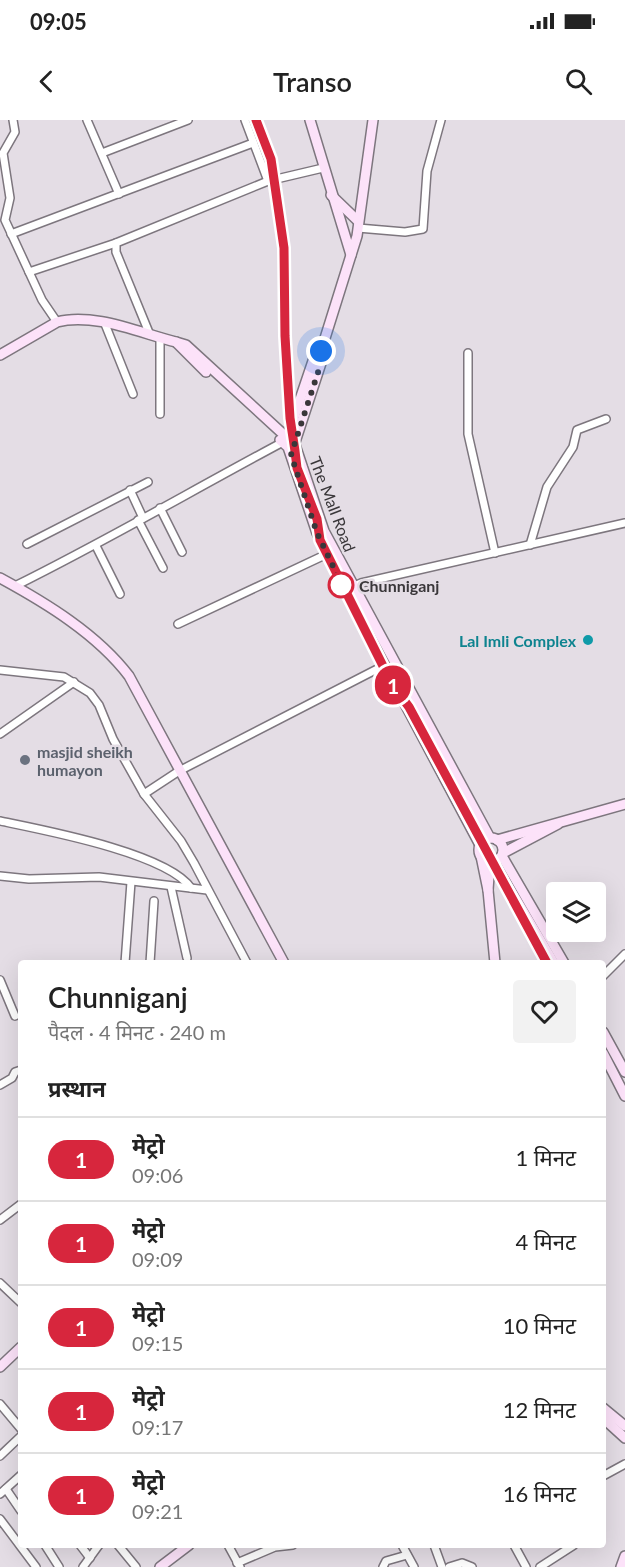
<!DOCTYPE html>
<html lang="hi">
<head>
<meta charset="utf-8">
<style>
  :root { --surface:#fff; --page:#f2f2f2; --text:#222; --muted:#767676; --line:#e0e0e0 }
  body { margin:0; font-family:Lato,"Noto Sans Devanagari",sans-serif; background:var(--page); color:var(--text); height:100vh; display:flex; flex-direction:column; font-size:22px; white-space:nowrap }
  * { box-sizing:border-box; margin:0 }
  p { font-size:20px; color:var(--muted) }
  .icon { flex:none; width:33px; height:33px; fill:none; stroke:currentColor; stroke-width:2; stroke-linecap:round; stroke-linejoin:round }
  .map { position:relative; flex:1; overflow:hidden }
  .panel { position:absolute; left:18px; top:840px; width:588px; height:588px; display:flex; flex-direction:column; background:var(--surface); border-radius:6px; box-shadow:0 6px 24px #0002 }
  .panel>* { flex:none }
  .badge { padding:0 12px; border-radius:20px; font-size:21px; line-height:39px }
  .controls { position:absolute; left:546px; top:762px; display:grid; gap:12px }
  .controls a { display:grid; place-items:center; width:60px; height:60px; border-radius:6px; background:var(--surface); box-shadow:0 6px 24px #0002; font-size:30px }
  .you { position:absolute; width:30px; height:30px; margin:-15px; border:4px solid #fff; border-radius:50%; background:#1a73e8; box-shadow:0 0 0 9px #1a73e833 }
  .map>.badge { position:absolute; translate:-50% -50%; box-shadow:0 0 0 3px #fff }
  h2 { padding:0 30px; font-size:22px; line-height:54px }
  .round { display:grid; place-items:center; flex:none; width:63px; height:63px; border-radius:6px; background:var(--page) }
  .overview { display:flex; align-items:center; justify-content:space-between; height:102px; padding:0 30px }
  h1 { font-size:28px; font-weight:600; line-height:45px }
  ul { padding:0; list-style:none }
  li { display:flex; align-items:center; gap:18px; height:84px; padding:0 30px; border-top:2px solid var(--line) }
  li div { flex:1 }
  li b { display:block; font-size:22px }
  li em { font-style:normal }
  li .badge { min-width:66px; font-weight:700; text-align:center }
  .status { display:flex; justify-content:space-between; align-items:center; height:42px; padding:0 30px; background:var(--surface); direction:ltr }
  .status svg { height:16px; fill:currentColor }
  header { display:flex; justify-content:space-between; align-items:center; height:78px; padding:0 30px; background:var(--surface); font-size:27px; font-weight:600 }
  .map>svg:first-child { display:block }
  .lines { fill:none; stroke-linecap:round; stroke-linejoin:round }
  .street-casing { stroke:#7d767e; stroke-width:10 }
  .secondary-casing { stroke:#7d767e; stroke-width:12 }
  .street { stroke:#fff; stroke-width:7 }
  .secondary { stroke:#fce2f9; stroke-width:9 }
  .line-casing { stroke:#fff; stroke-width:14 }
  .line { stroke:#d7263d; stroke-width:9 }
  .walk { stroke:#3a373a; stroke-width:6; stroke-dasharray:0 10.8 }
  .stop-dot { fill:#fff; stroke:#d7263d; stroke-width:3 }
  .culture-dot { fill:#0f9aa8; stroke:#e4dde5; stroke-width:2 }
  .worship-dot { fill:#6b7280; stroke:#e4dde5; stroke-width:2 }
  .labels { text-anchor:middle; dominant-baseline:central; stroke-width:5; stroke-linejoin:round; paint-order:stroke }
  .street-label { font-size:16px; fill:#3a373a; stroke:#e4dde5 }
  .stop-label { font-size:16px; font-weight:bold; fill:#3a373a; stroke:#e4dde5; text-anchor:start }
  .culture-label { font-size:16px; font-weight:bold; fill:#0d838f; stroke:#e4dde5; text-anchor:end }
  .worship-label { font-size:16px; font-weight:bold; fill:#5b616d; stroke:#e4dde5; text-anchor:start }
</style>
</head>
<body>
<div class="status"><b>09:05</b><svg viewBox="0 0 49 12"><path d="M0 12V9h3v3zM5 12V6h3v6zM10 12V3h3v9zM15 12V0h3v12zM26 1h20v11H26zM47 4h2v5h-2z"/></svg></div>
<header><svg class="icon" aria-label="back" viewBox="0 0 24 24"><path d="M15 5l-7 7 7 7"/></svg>Transo<svg class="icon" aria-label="search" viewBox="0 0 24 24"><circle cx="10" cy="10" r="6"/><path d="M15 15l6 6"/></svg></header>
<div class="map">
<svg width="625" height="1447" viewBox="0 0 625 1447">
  <rect width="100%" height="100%" fill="#e4dde5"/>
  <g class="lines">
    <g class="street-casing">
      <g id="street">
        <polyline points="13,0 15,12 3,33 10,78 5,100 42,180 57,202"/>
        <polyline points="87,0 119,74"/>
        <polyline points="245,0 268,61 323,48"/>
        <polyline points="102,33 188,0"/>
        <polyline points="358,108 405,112 423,109 427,51 441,0"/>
        <polyline points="11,114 253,23"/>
        <polyline points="29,152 116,123"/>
        <polyline points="105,204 133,274"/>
        <polyline points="150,215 116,132 116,123 268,61"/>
        <polyline points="160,217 160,294"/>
        <polyline points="468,233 468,314 495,433"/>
        <polyline points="130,370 143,398"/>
        <polyline points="160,388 182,432"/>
        <polyline points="138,400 163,448"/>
        <polyline points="27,424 148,362"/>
        <polyline points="530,425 547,367 573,327 577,310 606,299"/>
        <polyline points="96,426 120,474"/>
        <path d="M15,466C106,421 193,370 283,322"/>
        <polyline points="350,468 361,463 625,403"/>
        <polyline points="178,504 327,434"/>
        <polyline points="0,550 64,557 90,573 99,585 113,619 144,674 181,721 194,743 247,843"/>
        <polyline points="0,614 74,562"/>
        <polyline points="144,674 179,651 385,545"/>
        <path d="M0,701C43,710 167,733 191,768"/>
        <polyline points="0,756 29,759 99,757 207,770"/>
        <polyline points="171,767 187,838"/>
        <polyline points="125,843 131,762"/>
        <polyline points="150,843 154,781"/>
        <polyline points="603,856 625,834"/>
        <polyline points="0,860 15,896"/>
        <polyline points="0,965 12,958 15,952 21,950"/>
        <polyline points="0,1100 21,1084"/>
        <polyline points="0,1163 21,1183"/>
        <polyline points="0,1284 21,1309"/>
        <polyline points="0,1336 21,1316"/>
        <polyline points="603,1356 625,1344"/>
        <polyline points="6,1369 21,1391"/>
        <polyline points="0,1374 21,1355"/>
        <polyline points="0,1399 36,1447"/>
        <polyline points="45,1425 59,1447"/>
        <polyline points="80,1425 90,1438"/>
        <polyline points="118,1425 136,1447"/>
        <polyline points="228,1425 240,1447"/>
        <polyline points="402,1425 414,1447"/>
        <polyline points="434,1425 442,1447"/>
        <polyline points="514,1425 526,1447"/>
        <polyline points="237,1443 275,1427 293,1425"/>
        <polyline points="83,1447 99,1425"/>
        <polyline points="383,1447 386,1441 407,1435"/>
        <polyline points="449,1447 462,1443 472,1447"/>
        <polyline points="540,1447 574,1425"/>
      </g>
    </g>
    <g class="secondary-casing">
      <g id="secondary">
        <polyline points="310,0 351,135"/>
        <polyline points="331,75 358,101"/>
        <polyline points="176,222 206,252"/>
        <path d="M0,235L57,202C93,192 140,213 176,222L186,225L295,325L324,411L490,718"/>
        <polyline points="280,320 288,327 317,413 345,471 480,725"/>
        <polyline points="288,324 290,309 313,241 321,231"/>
        <polyline points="293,328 321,243 321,231 357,116 373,0"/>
        <path d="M0,458C46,483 97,514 129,556L284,843"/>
        <circle cx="491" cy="730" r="12"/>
        <polyline points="497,720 625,684"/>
        <polyline points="503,733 558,704"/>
        <polyline points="481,736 488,770 490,742"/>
        <polyline points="502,736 564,843"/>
        <polyline points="494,742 554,843"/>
        <polyline points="488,770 495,843"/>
        <polyline points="603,912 625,952"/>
        <polyline points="603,933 625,976"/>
        <polyline points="0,1247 21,1227"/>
        <polyline points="603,1288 625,1306"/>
        <polyline points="603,1298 625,1318"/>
        <polyline points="160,1447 189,1425"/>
        <polyline points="621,1447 625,1436"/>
      </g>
    </g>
    <use href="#street" class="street"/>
    <use href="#secondary" class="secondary"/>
  </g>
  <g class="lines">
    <g class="line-casing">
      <polyline id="line" points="256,0 271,39 284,128 285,216 290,298 295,331 297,348 317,399 320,420 392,564 409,587 547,843"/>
    </g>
    <use href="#line" class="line"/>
    <polyline class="walk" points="321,231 321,243 291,335 317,413 345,471 341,465"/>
  </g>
  <circle class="stop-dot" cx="341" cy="465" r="12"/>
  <circle class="culture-dot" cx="588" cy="520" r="6"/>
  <circle class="worship-dot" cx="25" cy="640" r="6"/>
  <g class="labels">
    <g class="street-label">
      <text transform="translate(333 384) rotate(69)">The Mall Road</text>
    </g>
    <g class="stop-label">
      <text x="359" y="465">Chunniganj</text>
    </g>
    <g class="culture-label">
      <text x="576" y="520">Lal Imli Complex</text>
    </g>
    <g class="worship-label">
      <text x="37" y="631">masjid sheikh<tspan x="37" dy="18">humayon</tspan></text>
    </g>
  </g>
</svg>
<div class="controls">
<a><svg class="icon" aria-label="layers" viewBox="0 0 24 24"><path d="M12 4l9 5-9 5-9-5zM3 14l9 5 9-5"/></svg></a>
</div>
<div class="you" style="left:321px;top:231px"></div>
<b class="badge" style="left:393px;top:565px;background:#d7263d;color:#fff">1</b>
<section class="panel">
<div class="overview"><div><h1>Chunniganj</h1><p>पैदल · 4 मिनट · 240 m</p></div><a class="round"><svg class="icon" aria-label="heart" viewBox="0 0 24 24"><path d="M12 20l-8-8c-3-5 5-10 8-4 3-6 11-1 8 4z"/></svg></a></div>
<h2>प्रस्थान</h2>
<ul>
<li><span class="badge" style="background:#d7263d;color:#fff">1</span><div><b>मेट्रो</b><p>09:06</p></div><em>1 मिनट</em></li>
<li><span class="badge" style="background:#d7263d;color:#fff">1</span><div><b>मेट्रो</b><p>09:09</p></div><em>4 मिनट</em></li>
<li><span class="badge" style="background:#d7263d;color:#fff">1</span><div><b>मेट्रो</b><p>09:15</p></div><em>10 मिनट</em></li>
<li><span class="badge" style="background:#d7263d;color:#fff">1</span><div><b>मेट्रो</b><p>09:17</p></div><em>12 मिनट</em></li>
<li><span class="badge" style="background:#d7263d;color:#fff">1</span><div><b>मेट्रो</b><p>09:21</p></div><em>16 मिनट</em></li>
</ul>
</section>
</div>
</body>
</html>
